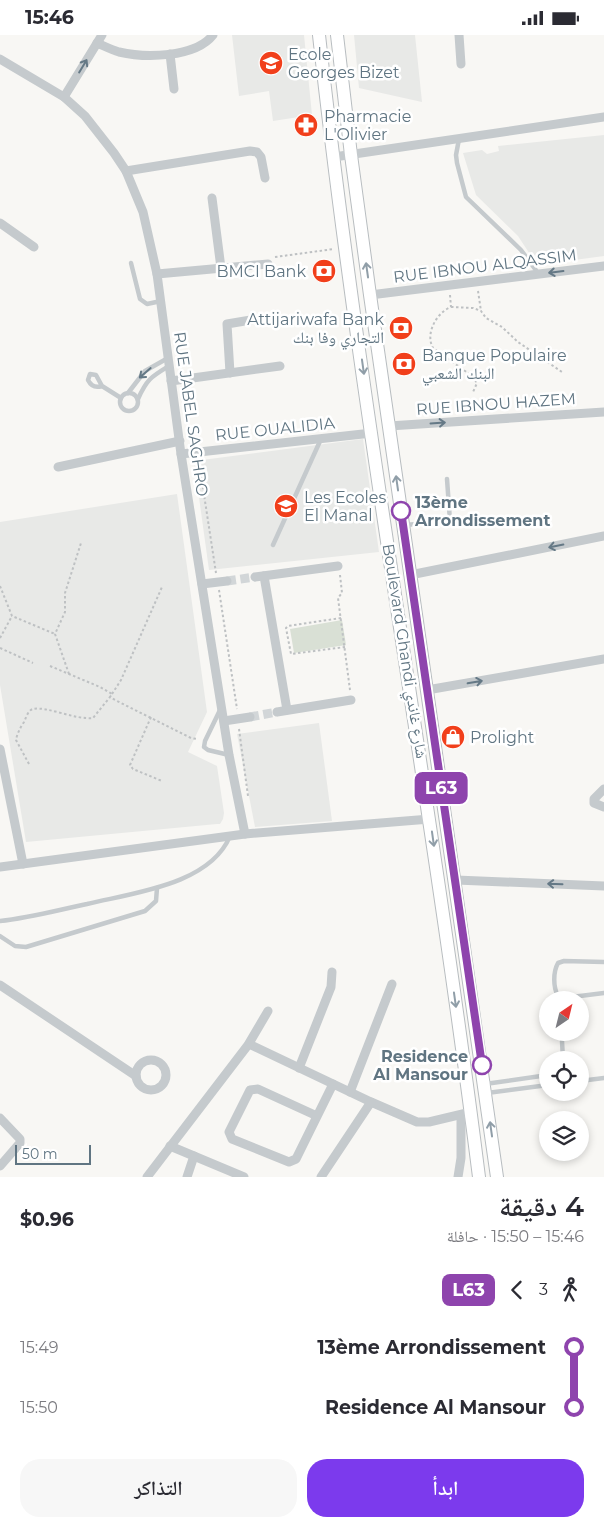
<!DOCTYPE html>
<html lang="ar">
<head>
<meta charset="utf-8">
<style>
  :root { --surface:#fff; --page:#f7f7f7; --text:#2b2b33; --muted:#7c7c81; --accent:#7c3aed }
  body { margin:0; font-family:Montserrat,"Noto Naskh Arabic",sans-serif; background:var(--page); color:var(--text); direction:rtl; height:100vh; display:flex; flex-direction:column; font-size:19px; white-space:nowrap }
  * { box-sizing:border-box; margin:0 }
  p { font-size:16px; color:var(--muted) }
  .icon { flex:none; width:28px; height:28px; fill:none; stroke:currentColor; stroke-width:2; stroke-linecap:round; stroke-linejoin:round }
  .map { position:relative; height:1142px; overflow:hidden; direction:ltr }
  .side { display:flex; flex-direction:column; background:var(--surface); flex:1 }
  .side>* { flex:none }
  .badge { padding:0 10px; border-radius:8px; font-size:18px; line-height:32px }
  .needle { width:32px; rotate:35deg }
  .tools { position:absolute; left:539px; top:956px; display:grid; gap:10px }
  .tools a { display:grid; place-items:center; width:50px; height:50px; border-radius:50%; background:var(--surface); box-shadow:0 2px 8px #0003; font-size:25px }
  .scale { position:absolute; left:15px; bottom:12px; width:76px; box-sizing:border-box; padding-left:5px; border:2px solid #607582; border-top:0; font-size:14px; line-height:18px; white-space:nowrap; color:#607582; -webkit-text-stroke:4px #fff; paint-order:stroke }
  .map>.badge { position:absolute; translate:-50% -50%; box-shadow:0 0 0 2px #fff }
  .legs { display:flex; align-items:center; gap:8px; height:55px; padding:0 20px; font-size:16px }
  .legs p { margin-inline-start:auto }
  .headline { display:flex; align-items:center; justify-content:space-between; height:85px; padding:0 20px }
  h1 { font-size:28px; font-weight:600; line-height:38px }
  .action { display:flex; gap:10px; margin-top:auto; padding:10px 20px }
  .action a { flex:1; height:58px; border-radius:20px; background:var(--accent); color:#fff; font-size:20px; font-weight:600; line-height:58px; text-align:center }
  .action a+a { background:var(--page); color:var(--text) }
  ul { padding:0 20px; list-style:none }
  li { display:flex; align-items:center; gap:18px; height:60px; font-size:19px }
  li i { display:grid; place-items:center; width:8px; height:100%; margin:0 6px; background:currentColor }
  li i::after { content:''; width:12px; height:12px; margin:-6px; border:4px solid; border-radius:50%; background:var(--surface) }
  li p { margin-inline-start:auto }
  li:first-child i { background:linear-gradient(#0000 50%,currentColor 0) }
  li:last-child i { background:linear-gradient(currentColor 50%,#0000 0) }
  .status { display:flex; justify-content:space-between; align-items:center; height:35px; padding:0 25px; background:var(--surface); direction:ltr }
  .status svg { height:14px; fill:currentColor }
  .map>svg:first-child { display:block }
  .built { fill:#e8e9e7 }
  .green { fill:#d9e0d5 }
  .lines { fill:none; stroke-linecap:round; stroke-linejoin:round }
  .street-tunnel { stroke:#d2d6d8; stroke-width:9; stroke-dasharray:9 4.5; stroke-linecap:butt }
  .primary-casing { stroke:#b8bdc0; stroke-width:14 }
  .path { stroke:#bec1c3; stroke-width:2; stroke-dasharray:2.5 2.5; stroke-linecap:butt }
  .lane { stroke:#c5cacd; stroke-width:4.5 }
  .street { stroke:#c5cacd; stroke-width:9 }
  .primary { stroke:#fff; stroke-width:12 }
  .oneway { stroke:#657986 }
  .oneway2 { stroke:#909ea8 }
  .line-1-casing { stroke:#fff; stroke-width:11 }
  .line-1 { stroke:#8e44ad; stroke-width:8 }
  .stop-1-dot { fill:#fff; stroke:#8e44ad; stroke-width:2.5 }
  .labels { text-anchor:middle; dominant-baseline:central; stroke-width:5; stroke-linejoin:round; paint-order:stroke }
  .poi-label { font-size:16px; fill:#607582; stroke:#fff; text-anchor:start }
  .street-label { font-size:16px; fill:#607582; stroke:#fff }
  .stop-label { font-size:16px; font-weight:bold; fill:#607582; stroke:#fff; text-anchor:start }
</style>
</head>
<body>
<div class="status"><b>15:46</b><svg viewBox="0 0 49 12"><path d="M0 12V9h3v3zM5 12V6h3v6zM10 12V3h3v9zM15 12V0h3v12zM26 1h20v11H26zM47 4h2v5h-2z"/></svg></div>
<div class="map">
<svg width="604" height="1142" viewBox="0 0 604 1142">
  <rect width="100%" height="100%" fill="#f8f7f4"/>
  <g class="built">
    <polygon points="232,0 304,0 312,80 273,86 269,56 239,61"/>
    <polygon points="354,0 415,0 422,67 359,53"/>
    <polygon points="604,100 604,221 537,230 518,201 476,160 463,118 482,115 487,119 499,116 498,111"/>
    <polygon points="363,404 379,517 209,535 194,426"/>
    <polygon points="177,459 207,677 188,717 217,731 224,778 223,784 220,789 217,789 26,807 0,650 0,487"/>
    <polygon points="319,688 332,786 255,792 237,699"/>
  </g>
  <polygon class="green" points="342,585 346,610 294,618 290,594"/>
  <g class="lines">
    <g class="street-tunnel">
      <polyline points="227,546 255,542"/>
      <polyline points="250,682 277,677"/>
    </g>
    <g class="primary-casing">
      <g id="primary">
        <path d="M319,0C361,382 431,761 479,1142"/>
        <polyline points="337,0 351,120 370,260 497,1142"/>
      </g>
    </g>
    <g class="path">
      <polyline points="275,222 334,214"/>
      <polyline points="478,256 481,276"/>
      <path d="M450,260L451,272C436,278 425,299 433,313L472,341L477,348L473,357"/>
      <polyline points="451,272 473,273 481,276 486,283 502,292 518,307 562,337"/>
      <polyline points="462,376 464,371"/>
      <polyline points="199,427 216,538"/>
      <polyline points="340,540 342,558 338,563 350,655"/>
      <polyline points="0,551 12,581 55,599"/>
      <polyline points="219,555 237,674"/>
      <polyline points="341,583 288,591 286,593 291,619 345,612"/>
      <polyline points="0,603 12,581"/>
      <polyline points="0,613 33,628"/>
      <polyline points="50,631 100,652 112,659 110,662 115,665 191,703 197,704"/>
      <polyline points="69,639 55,599 65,577 65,558 81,508"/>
      <polyline points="112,659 121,645 162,552"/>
      <polyline points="151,682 130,730 133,734 162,746"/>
      <polyline points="239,694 248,761"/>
      <path d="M29,729L16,705C17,699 20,693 24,687C26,683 28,675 33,674C47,671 75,685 93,683L110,662"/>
    </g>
    <g class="lane">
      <polyline points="459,104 456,120 457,128 466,162 521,215 538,238"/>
      <polyline points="131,228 140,264 147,269 161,266"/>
      <path d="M102,351L96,340L90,339L88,345C91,351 96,353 102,351L121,363"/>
      <polyline points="128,358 145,336 168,323"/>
      <circle cx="129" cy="367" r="9"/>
      <path d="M138,364C147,344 151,342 169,331"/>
      <polyline points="447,444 450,486"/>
      <polyline points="404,490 473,485 515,484"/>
      <polyline points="273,510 321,404"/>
      <polyline points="220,675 205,706 204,712 208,715 229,720"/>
      <path d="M0,886C29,883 58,875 87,869C132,858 210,850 230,801"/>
      <polyline points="0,901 15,911 26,912 145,876 156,866 157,853"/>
      <path d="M604,927L564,926L558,928C553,937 553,952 558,961L564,963L604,958"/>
      <polyline points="562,1006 563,1025"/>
      <polyline points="580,1046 604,1043"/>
      <polyline points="485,1049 548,1040"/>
      <polyline points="487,1058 548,1050"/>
    </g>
    <g class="street">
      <polyline points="459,0 461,29"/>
      <path d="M97,8C104,11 112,15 119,17C145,23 195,23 213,0"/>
      <polyline points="170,19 174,54"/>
      <polyline points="0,24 64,62 85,81 114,118 126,136 143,177 157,239 181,419 229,720 245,799"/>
      <polyline points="64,62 102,0"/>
      <polyline points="334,122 604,82"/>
      <polyline points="126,136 250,116 257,117 261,122 265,143"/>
      <polyline points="212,163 221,233"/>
      <polyline points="0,188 34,212"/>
      <polyline points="157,239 268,229"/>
      <polyline points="370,260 604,231"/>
      <polyline points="230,338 227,289 257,284"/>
      <polyline points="171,346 280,331"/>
      <polyline points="389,391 604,377"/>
      <polyline points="181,419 372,398"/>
      <polyline points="58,432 180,406"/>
      <polyline points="410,540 604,501"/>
      <polyline points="264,541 287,675"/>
      <polyline points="255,542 338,531"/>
      <polyline points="202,549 227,546"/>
      <polyline points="427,655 604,624"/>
      <polyline points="277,677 351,665"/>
      <polyline points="224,686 250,682"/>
      <polyline points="0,714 23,829"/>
      <polyline points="604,754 594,764 594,768 604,772"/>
      <polyline points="0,832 245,799 430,784"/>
      <polyline points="456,845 604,851"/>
      <polyline points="0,950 136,1041"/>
      <polyline points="249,1009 371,1067 417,1087 429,1087 471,1077"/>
      <circle cx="151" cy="1040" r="15"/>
      <polyline points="299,1033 331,952 332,937"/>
      <polyline points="350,1057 392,949"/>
      <polyline points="317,1081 258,1054 250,1055 229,1097 232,1104 289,1127 296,1124 333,1049"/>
      <polyline points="0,1083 20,1104 20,1108 0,1131"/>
      <polyline points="170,1111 244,1142"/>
      <polyline points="147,1142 248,1010 268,976"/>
      <polyline points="187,1142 194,1121"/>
      <polyline points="321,1142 371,1067"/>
      <polyline points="458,1142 461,1123 461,1080"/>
    </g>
    <use href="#primary" class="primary"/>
  </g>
  <defs><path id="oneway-shaft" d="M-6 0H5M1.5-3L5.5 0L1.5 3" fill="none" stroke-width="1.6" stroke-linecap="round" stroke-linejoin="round" transform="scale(1.25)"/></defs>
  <g class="oneway">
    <use href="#oneway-shaft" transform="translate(83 31) rotate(-59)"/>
    <use href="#oneway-shaft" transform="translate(556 237) rotate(173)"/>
    <use href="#oneway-shaft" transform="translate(145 338) rotate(139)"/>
    <use href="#oneway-shaft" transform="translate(438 388) rotate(-4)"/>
    <use href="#oneway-shaft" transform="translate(556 511) rotate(169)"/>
    <use href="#oneway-shaft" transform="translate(475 647) rotate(-10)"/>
    <use href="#oneway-shaft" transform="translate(555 849) rotate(-178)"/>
  </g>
  <g class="oneway2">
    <use href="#oneway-shaft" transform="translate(367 235) rotate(-98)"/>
    <use href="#oneway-shaft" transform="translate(363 332) rotate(82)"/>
    <use href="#oneway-shaft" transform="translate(397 448) rotate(-98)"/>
    <use href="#oneway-shaft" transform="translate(433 804) rotate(82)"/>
    <use href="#oneway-shaft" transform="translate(455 965) rotate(82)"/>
    <use href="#oneway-shaft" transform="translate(491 1094) rotate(-98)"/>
  </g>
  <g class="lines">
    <g class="line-1-casing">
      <polyline id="line-1" points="401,476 482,1030"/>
    </g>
    <use href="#line-1" class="line-1"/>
  </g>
  <defs>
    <g id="school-disc" transform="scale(1.25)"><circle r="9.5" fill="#f13f1b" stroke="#fff"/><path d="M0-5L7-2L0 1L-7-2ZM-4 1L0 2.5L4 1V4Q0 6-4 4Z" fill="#fff"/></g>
    <g id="pharmacy-disc" transform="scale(1.25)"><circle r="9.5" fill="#f13f1b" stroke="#fff"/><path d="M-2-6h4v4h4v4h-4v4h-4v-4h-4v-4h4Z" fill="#fff"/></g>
    <g id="bank-disc" transform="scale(1.25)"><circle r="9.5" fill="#f13f1b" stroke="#fff"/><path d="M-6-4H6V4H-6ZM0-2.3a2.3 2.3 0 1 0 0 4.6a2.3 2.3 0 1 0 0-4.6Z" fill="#fff"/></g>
    <g id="shop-disc" transform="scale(1.25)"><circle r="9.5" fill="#f13f1b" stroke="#fff"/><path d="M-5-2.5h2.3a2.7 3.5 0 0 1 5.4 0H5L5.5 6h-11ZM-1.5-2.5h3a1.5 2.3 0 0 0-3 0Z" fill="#fff"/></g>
  </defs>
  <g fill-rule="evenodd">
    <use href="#school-disc" x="271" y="28"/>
    <use href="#pharmacy-disc" x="306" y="90"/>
    <use href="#bank-disc" x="324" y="236"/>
    <use href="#bank-disc" x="401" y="293"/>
    <use href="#bank-disc" x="404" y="329"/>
    <use href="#school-disc" x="286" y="471"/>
    <use href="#shop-disc" x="453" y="702"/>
  </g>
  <g class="stop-1-dot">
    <circle cx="401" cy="476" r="9"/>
    <circle cx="482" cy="1030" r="9"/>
  </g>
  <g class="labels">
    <g class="poi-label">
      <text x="288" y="19">Ecole<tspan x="288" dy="18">Georges Bizet</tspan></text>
      <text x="324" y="81">Pharmacie<tspan x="324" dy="18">L'Olivier</tspan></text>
      <text x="306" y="236" text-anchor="end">BMCI Bank</text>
      <text x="384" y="284" text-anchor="end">Attijariwafa Bank<tspan x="384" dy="18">التجاري وفا بنك</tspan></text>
      <text x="422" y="320">Banque Populaire<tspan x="422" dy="18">البنك الشعبي</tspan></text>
      <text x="304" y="462">Les Ecoles<tspan x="304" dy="18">El Manal</tspan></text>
      <text x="470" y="702">Prolight</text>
    </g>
    <g class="street-label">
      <text transform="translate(485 231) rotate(-7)">RUE IBNOU ALQASSIM</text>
      <text transform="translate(496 369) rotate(-4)">RUE IBNOU HAZEM</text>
      <text transform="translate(191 379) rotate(82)">RUE JABEL SAGHRO</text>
      <text transform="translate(275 394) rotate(-6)">RUE OUALIDIA</text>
      <text transform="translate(405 616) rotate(81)">Boulevard Ghandi شارع غاندي</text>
    </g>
    <g class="stop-label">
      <text x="415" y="467">13ème<tspan x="415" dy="18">Arrondissement</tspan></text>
      <text x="468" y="1021" text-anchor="end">Residence<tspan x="468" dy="18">Al Mansour</tspan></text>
    </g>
  </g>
</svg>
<div class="tools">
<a><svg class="needle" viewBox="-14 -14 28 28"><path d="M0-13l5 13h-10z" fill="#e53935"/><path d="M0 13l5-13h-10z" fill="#7c7c81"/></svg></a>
<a><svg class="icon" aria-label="locate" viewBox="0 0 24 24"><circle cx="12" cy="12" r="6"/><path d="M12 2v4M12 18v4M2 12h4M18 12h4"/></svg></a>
<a><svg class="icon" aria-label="layers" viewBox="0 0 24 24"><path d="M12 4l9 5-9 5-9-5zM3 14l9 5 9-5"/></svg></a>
</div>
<div class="scale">50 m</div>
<b class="badge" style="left:441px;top:753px;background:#8e44ad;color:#fff">L63</b>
</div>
<section class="side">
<div class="headline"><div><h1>4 دقيقة</h1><p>15:46 – 15:50 · حافلة</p></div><b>$0.96</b></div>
<div class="legs"><svg class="icon" aria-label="walk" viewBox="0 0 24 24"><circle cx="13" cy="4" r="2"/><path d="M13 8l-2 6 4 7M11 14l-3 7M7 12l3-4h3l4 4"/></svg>3<svg class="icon" aria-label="back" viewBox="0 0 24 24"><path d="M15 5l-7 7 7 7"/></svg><b class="badge" style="background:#8e44ad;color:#fff">L63</b></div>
<ul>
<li><i style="color:#8e44ad"></i><b>13ème Arrondissement</b><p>15:49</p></li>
<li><i style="color:#8e44ad"></i><b>Residence Al Mansour</b><p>15:50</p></li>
</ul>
<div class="action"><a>ابدأ</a><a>التذاكر</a></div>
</section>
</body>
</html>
